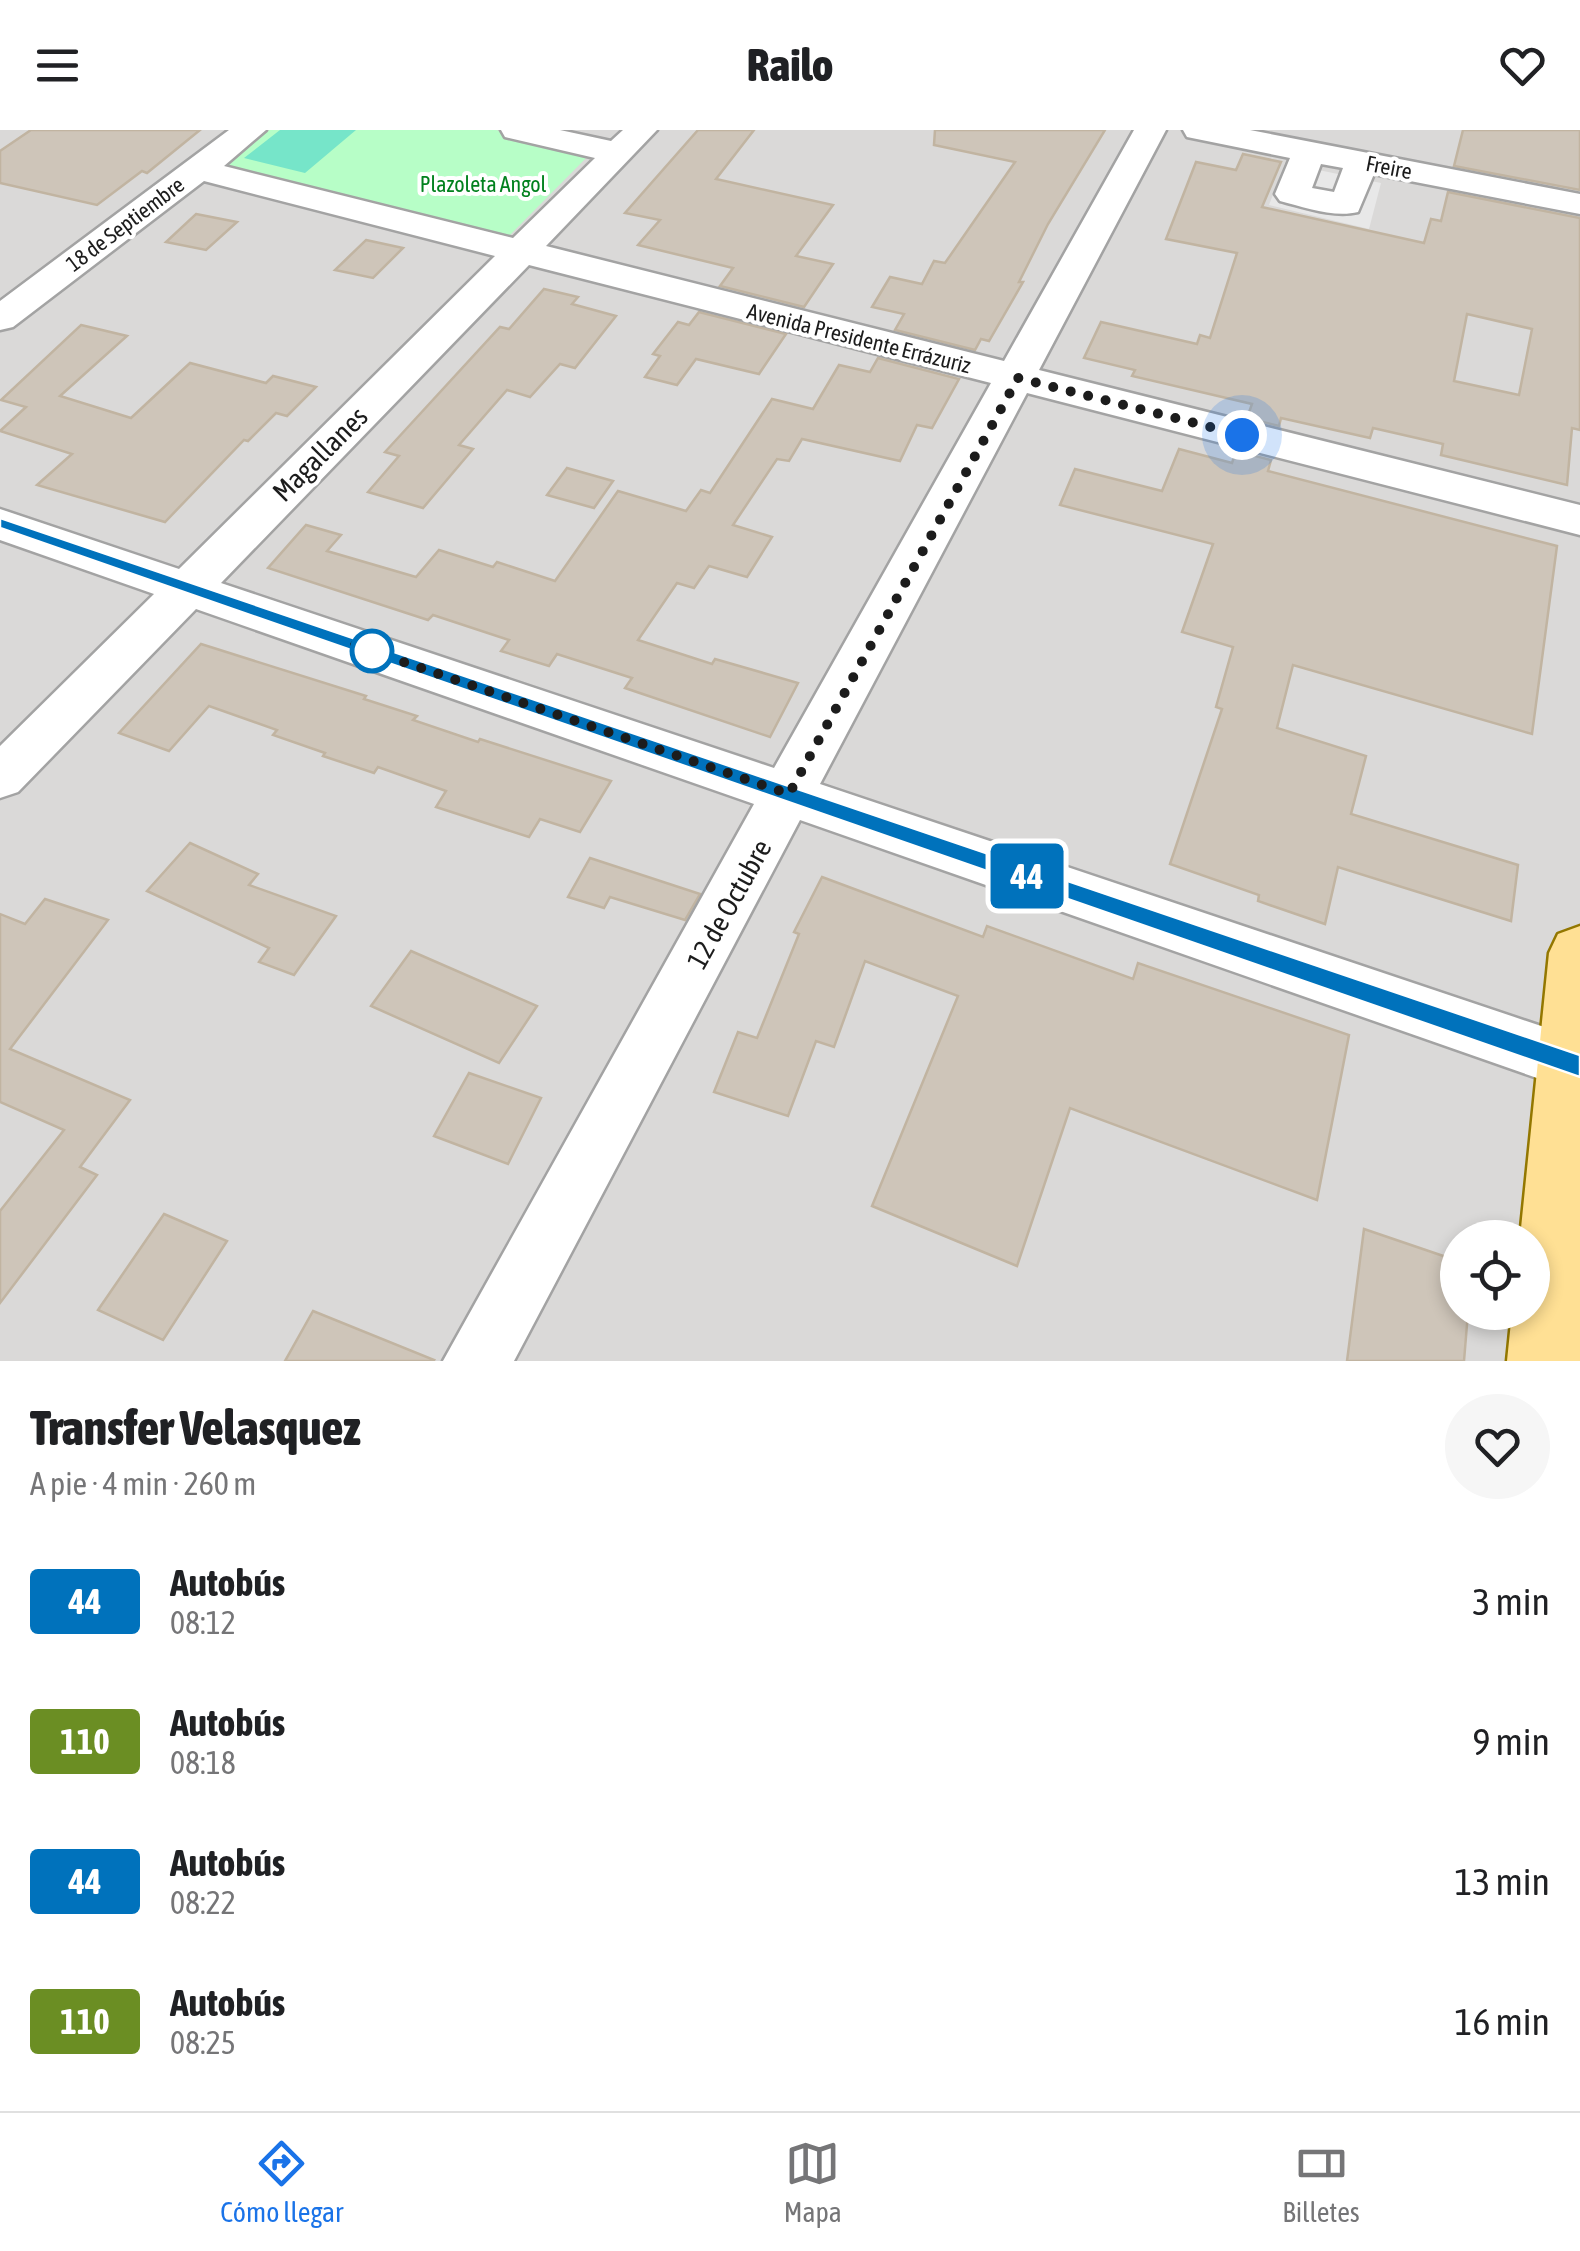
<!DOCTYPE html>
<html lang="es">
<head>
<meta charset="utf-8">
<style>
  :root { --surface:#fff; --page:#f6f6f6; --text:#202124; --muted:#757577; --line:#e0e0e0; --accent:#1a73e8 }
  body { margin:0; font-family:"Asap Condensed",sans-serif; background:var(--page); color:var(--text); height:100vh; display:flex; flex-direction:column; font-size:38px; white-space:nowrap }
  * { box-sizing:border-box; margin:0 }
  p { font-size:32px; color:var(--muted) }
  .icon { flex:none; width:55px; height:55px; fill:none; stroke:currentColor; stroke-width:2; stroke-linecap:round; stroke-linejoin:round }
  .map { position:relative; height:1231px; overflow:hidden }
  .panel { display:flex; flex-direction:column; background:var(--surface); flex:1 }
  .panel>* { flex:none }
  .badge { padding:0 20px; border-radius:8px; font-size:35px; line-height:65px }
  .fabs { position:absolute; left:1440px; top:1090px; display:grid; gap:20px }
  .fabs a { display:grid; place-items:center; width:110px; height:110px; border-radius:50%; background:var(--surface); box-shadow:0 5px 15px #0003; font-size:50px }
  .you { position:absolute; width:50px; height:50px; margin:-25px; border:8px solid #fff; border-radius:50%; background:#1a73e8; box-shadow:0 0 0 15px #1a73e833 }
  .map>.badge { position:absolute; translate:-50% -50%; box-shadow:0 0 0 5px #fff }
  .round { display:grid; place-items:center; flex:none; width:105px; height:105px; border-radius:52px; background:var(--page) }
  .head { display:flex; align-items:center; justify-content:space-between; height:170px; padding:0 30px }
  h1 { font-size:48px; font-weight:800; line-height:75px }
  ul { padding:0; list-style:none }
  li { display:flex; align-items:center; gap:30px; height:140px; padding:0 30px }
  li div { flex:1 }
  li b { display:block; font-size:38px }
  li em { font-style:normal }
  li .badge { min-width:110px; font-weight:700; text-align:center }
  header { display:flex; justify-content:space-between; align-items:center; height:130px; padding:0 30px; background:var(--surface); font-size:45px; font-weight:800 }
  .tabs { display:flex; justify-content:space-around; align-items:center; height:140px; border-top:2px solid var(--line); background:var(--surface); font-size:28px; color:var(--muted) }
  .tabs a { display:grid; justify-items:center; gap:5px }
  .tabs .active { color:var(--accent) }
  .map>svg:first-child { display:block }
  .residential { fill:#dad9d8; fill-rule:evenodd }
  .park { fill:#b7fec7 }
  .pitch { fill:#76e5c9 }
  .parking { fill:#e8e8e8 }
  .building { fill:#cec5b9; stroke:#c1b4a1; stroke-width:2.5; fill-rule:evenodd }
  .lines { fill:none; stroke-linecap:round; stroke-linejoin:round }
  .minor-casing { stroke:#a3a3a3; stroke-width:5 }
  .major-casing { stroke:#937700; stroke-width:5 }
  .minor { fill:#fff; fill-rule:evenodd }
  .major { fill:#ffe094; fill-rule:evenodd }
  .line { fill:#0072bc; stroke:#fff; stroke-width:2.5 }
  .walk { stroke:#1c1c1c; stroke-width:10; stroke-dasharray:0 18 }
  .stop-dot { fill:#fff; stroke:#0072bc; stroke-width:5 }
  .labels { text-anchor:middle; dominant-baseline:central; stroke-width:8; stroke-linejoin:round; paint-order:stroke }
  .far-street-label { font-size:22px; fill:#1c1c1c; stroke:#fff }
  .far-park-label { font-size:22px; fill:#02811e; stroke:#fff }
  .street-label { font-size:28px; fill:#1c1c1c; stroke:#fff }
</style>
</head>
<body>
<header><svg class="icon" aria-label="menu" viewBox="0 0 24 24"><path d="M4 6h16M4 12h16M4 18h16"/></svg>Railo<svg class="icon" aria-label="heart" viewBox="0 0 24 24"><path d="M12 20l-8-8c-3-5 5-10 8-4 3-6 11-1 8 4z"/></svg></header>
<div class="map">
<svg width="1580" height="1231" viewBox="0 0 1580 1231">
  <rect width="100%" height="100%" fill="#eeebe0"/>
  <path class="residential" d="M0,0H1580V1231H0ZM1458,1108H1532V1182H1458Z"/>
  <polygon class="park" points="269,0 496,0 592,22 501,114 214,43"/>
  <polygon class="pitch" points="280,0 356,0 305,43 244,28"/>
  <polygon class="parking" points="1285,33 1381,53 1369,99 1269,75"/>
  <g class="building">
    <polygon points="31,0 200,0 147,43 142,41 97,75 0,53 0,21"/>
    <polygon points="698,0 754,0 716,49 833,75 796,126 833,134 804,177 720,156 733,138 638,115 660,90 625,83"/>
    <polygon points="935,0 1105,0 1048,94 1019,152 1023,152 989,211 981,209 975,220 895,200 904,184 872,177 890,147 922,154 934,131 945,133 1015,32 934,15"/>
    <polygon points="1463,0 1580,0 1580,60 1454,36"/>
    <path d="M1243,24L1281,32L1262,77L1424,113L1431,89L1441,91L1448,62L1580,88V300L1572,298L1567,355L1441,325L1443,314L1373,298L1370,308L1281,288L1279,296L1247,288L1252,274L1132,246L1135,240L1084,228L1101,192L1197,214L1200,205L1210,208L1237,123L1166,109L1196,32L1236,40ZM1467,184L1532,199L1519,265L1454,251Z"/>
    <polygon points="196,84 237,92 206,120 166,112"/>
    <polygon points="366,110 403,118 373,148 335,140"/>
    <polygon points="544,159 578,167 572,174 616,186 575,238 560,234 530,267 507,260 459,315 473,319 423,378 368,362 399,326 385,322 500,197 509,199"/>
    <polygon points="699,182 786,204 759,244 696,229 677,255 645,247 660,226 653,224 678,192 689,195"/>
    <polygon points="81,195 127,206 60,266 131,288 190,233 266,253 273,246 316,257 287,286 276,283 248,311 244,310 165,392 37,355 72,324 0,301 26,277 1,270"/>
    <polygon points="878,228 959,249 932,298 917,295 900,331 802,309 789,331 777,329 733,395 772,407 747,447 709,436 694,458 677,453 638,510 712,534 715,529 798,553 770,607 625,558 632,548 557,524 549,536 501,521 509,510 433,485 428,490 268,438 306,395 341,405 327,421 416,447 439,420 493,437 497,432 555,451 618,361 686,381 701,360 710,363 772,269 813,279 839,235 870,242"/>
    <polygon points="1179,319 1232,333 1236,321 1271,330 1268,341 1557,416 1532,604 1293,535 1277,598 1366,626 1351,684 1518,735 1511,791 1338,737 1325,794 1258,771 1259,765 1170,734 1222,579 1216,577 1233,517 1182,502 1213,414 1060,375 1075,339 1162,361"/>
    <polygon points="567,338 613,351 594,378 547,365"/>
    <polygon points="201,514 366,566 364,569 417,586 413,590 478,612 480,609 611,651 580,702 540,689 529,707 436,677 446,661 378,637 374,643 323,626 325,623 273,605 277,600 209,576 169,621 119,603"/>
    <polygon points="190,713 258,744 249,755 336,786 294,845 259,832 269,818 147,761"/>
    <polygon points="590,728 700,764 685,790 610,767 604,778 568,767"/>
    <polygon points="822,747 983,807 987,796 1133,849 1138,833 1349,905 1317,1070 1070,978 1017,1136 872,1076 958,866 865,831 834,917 816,911 788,986 714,962 738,902 757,908 799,804 794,802"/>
    <polygon points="45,769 108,790 10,919 130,970 80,1037 97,1045 0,1173 0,1081 64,1000 0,972 0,784 25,794"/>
    <polygon points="411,821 537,876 499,933 371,876"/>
    <polygon points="469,943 541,968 508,1034 434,1006"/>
    <polygon points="164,1084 227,1111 163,1210 98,1180"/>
    <polygon points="1364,1099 1458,1131 1458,1182 1468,1182 1464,1231 1347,1231"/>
    <polygon points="313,1181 434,1230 433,1231 285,1231"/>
  </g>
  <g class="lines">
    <g class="minor-casing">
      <g id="minor">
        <path d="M229,0H266L224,36L513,108L595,28L505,7L501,0H560L611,11L623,0H657L546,116L1004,231L1134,0H1166L1039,240L1580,375V405L1027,263L820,654L1580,909V963L800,690L514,1231H443L754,674L196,479L18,662L0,668V616L154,464L0,410V379L179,439L495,126L204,51L13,197L0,200V171ZM529,135L991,253L774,638L221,453Z"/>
        <path d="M1183,0H1250L1580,64V84L1374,44L1358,82C1334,88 1304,77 1280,71L1275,64L1290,28L1187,7ZM1321,34L1343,38L1334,62L1312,58Z"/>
      </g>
    </g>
    <g class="major-casing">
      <polygon id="major" points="1580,796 1580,1231 1507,1231 1512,1182 1532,1182 1532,1108 1520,1108 1549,823 1558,804"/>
    </g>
    <use href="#minor" class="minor"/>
    <use href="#major" class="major"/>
  </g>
  <polygon class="line" points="0,388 1580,925 1580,947 0,398"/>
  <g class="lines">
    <polyline class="walk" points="372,521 354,515 789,664 1018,248 1242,305"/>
  </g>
  <circle class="stop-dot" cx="372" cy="521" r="20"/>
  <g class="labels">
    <g class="far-street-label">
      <text transform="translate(1389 37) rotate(11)">Freire</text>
      <text transform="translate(125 94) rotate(-37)">18 de Septiembre</text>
      <text transform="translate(859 208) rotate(14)">Avenida Presidente Errázuriz</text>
    </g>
    <g class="far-park-label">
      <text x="483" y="54">Plazoleta Angol</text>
    </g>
    <g class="street-label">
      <text transform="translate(320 324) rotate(-45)">Magallanes</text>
      <text transform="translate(729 774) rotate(-61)">12 de Octubre</text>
    </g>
  </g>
</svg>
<div class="fabs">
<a><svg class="icon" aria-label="locate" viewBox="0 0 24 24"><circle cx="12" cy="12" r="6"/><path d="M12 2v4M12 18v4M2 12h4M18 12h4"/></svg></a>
</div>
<div class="you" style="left:1242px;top:305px"></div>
<b class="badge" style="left:1027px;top:746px;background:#0072bc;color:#fff">44</b>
</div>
<section class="panel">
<div class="head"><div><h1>Transfer Velasquez</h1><p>A pie · 4 min · 260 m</p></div><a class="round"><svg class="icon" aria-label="heart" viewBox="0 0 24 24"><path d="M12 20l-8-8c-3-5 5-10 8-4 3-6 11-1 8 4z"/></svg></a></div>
<ul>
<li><span class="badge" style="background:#0072bc;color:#fff">44</span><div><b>Autobús</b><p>08:12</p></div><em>3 min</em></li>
<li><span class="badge" style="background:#6b8e23;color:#fff">110</span><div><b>Autobús</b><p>08:18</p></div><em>9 min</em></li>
<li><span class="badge" style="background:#0072bc;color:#fff">44</span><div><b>Autobús</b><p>08:22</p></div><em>13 min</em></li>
<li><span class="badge" style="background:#6b8e23;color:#fff">110</span><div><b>Autobús</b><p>08:25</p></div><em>16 min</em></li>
</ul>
</section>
<nav class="tabs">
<a class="active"><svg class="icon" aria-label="directions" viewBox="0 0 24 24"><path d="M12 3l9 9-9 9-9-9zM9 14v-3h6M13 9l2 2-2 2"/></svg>Cómo llegar</a>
<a><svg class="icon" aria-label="map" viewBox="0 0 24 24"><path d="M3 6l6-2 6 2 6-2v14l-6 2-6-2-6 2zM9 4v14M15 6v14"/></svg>Mapa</a>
<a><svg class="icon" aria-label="tickets" viewBox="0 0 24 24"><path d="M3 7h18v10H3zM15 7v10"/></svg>Billetes</a>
</nav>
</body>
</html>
